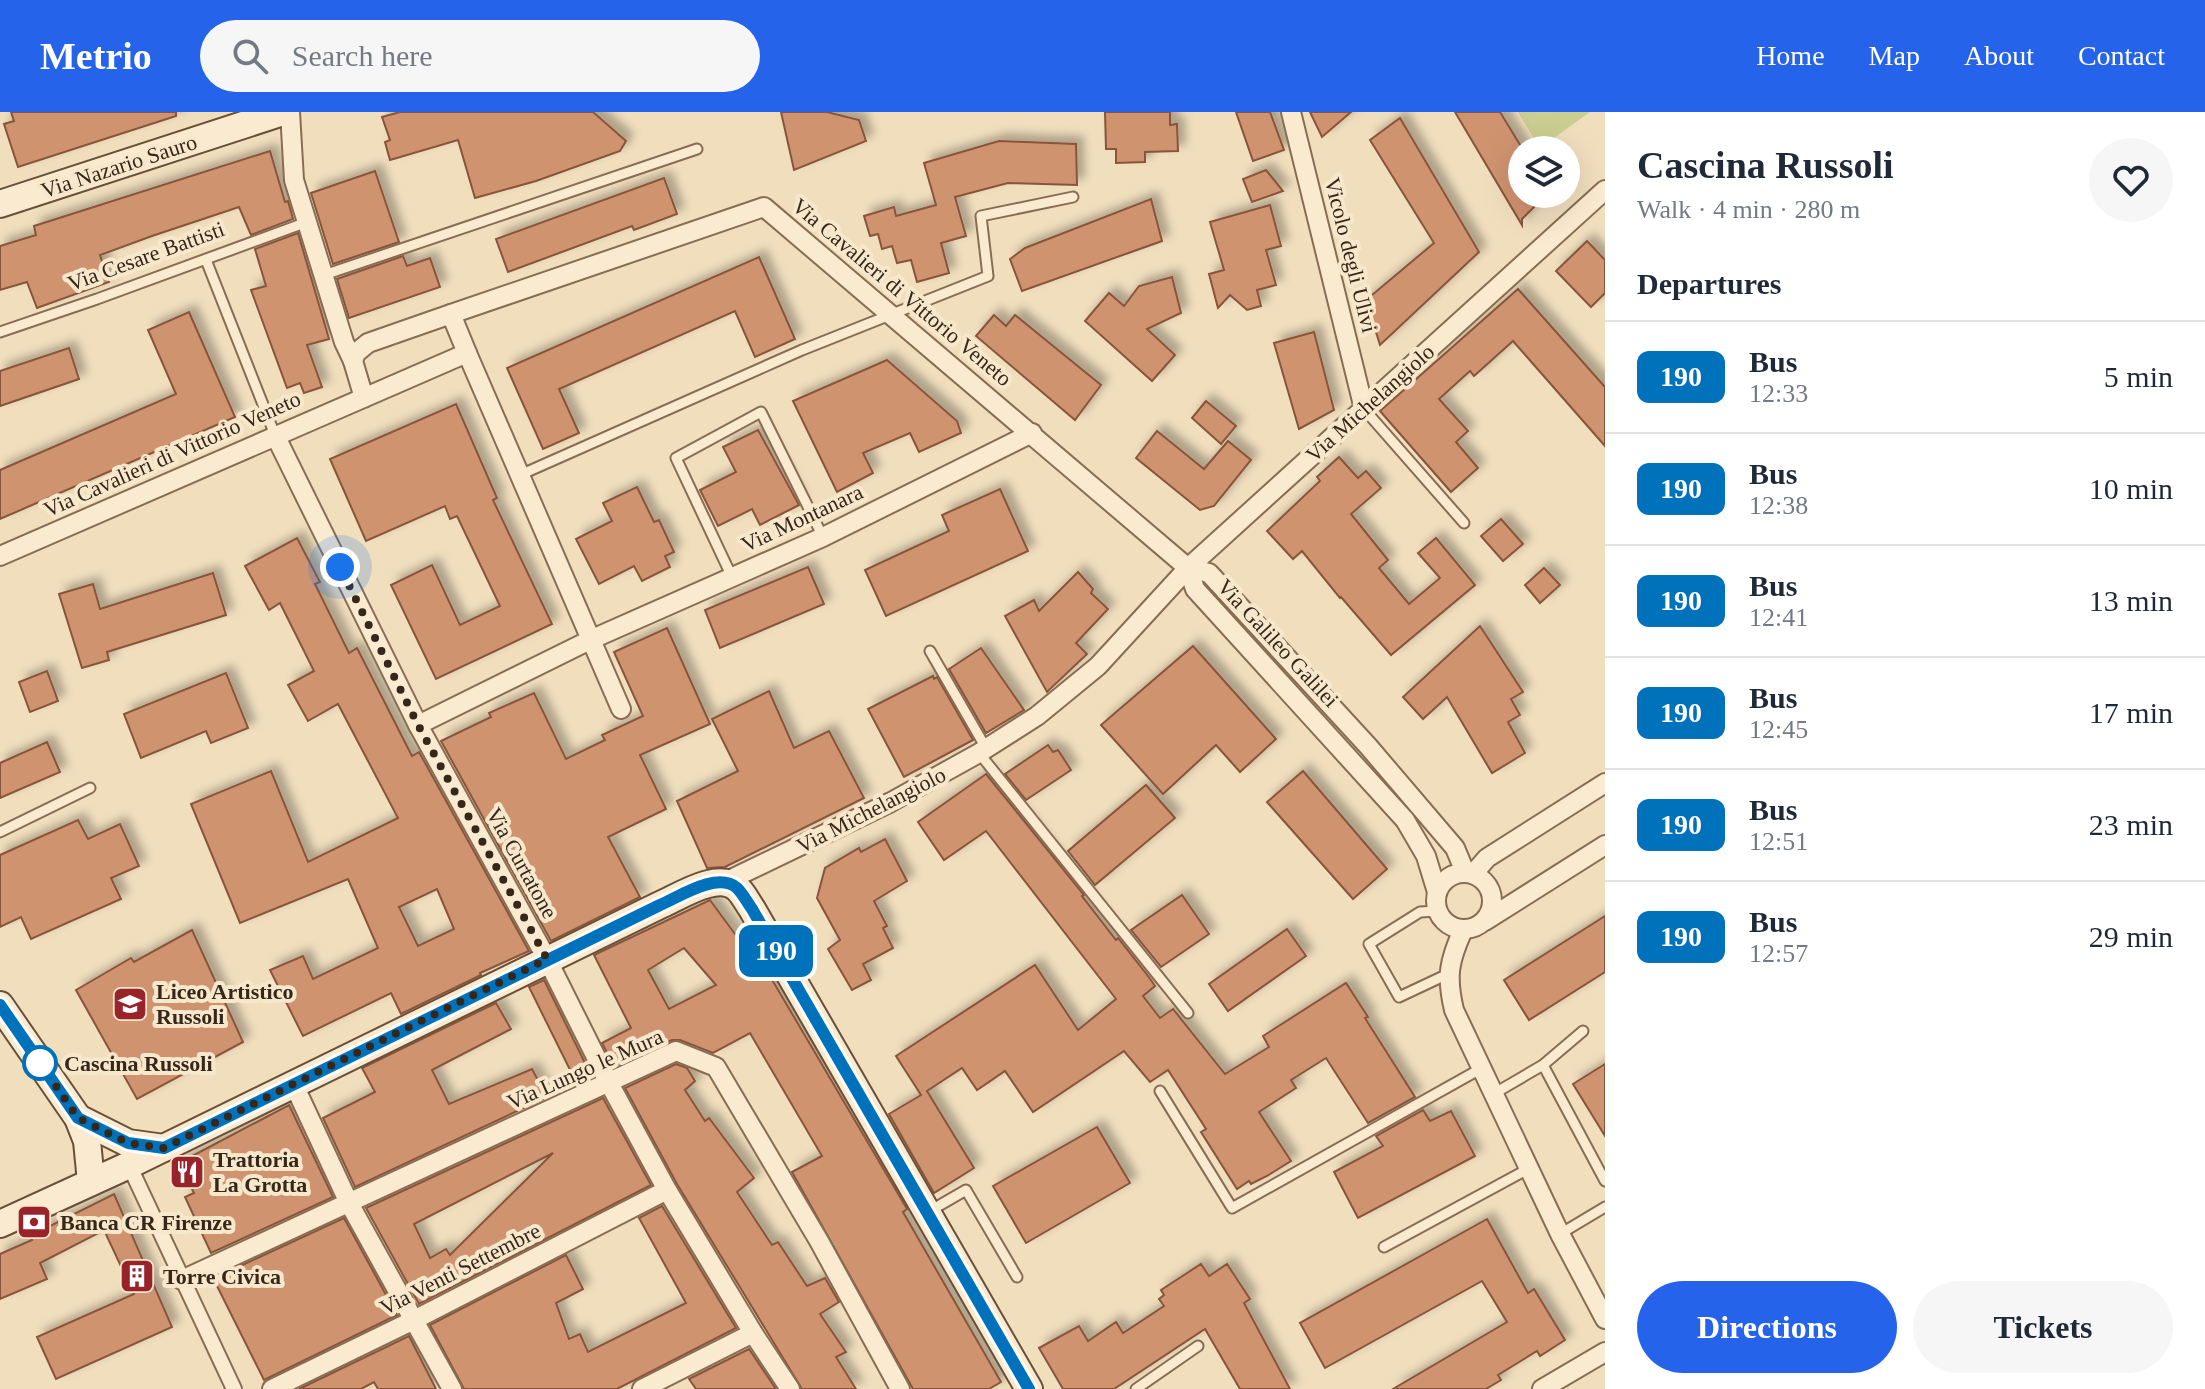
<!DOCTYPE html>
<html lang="en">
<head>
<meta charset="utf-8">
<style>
  :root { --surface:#fff; --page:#f6f6f7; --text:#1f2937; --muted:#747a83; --line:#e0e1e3; --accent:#2563eb }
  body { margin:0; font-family:"Times New Roman",serif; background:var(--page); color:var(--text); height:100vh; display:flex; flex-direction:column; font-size:30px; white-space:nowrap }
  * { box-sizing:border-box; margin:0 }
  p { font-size:26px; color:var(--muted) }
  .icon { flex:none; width:44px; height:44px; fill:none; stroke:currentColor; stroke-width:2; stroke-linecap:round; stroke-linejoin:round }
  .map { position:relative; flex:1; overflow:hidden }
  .sheet { display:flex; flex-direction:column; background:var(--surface); width:600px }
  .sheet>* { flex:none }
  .badge { padding:0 16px; border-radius:12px; font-size:28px; line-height:52px }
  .buttons { position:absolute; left:1508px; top:24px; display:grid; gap:16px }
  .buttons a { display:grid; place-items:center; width:72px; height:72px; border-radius:50%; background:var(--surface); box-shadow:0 8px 32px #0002; font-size:40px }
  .you { position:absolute; width:40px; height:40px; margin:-20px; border:6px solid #fff; border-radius:50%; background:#1a73e8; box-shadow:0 0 0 12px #1a73e833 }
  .map>.badge { position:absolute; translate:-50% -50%; box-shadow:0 0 0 4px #fff }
  h2 { padding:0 32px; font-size:30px; line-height:72px }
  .round { display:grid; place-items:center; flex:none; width:84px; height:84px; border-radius:42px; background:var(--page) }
  .overview { display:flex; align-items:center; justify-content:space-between; height:136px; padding:0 32px }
  h1 { font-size:38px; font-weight:700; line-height:60px }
  .primary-button { display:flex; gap:16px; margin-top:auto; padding:16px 32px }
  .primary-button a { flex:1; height:92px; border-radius:48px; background:var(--accent); color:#fff; font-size:32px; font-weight:700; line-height:92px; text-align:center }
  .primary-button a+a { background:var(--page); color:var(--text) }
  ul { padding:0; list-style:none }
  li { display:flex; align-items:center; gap:24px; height:112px; padding:0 32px; border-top:2px solid var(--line) }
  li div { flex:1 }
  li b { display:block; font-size:30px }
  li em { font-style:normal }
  li .badge { min-width:88px; font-weight:700; text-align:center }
  header { display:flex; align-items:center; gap:48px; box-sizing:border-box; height:112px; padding:0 40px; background:var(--accent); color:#fff }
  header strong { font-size:38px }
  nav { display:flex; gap:44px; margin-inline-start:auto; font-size:28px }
  .search { width:560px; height:72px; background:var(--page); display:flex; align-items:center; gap:20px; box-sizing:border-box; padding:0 28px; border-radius:44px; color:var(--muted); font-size:30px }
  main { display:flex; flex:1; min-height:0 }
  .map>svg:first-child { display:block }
  .green { fill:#cace90 }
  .building { fill:#d09370; stroke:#88553a; stroke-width:2; fill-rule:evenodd; filter:url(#shadow) }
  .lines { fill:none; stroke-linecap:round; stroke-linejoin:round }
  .service-casing { stroke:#886d55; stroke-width:13 }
  .pedestrian-casing { stroke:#886d55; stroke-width:18 }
  .minor-casing { stroke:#886d55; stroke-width:22 }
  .secondary-casing { stroke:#694f39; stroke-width:30 }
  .service { stroke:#faebd0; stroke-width:9 }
  .pedestrian { stroke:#faebd0; stroke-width:14 }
  .minor { stroke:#faebd0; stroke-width:18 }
  .secondary { stroke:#faebd0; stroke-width:26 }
  .line-casing { stroke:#fff; stroke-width:18 }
  .line { stroke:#0072bc; stroke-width:12 }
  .walk { stroke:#36271b; stroke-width:8; stroke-dasharray:0 14.4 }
  .stop-dot { fill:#fff; stroke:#0072bc; stroke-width:4 }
  .labels { text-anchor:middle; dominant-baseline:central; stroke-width:8; stroke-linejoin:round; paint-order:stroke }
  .street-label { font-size:22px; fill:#36271b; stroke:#f7e8cc }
  .poi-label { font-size:22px; font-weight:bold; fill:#36271b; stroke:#f7e8cc; text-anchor:start }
  .stop-label { font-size:22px; font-weight:bold; fill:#36271b; stroke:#f7e8cc; text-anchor:start }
</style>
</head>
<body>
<header>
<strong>Metrio</strong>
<div class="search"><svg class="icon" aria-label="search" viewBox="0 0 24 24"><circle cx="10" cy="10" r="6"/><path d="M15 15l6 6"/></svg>Search here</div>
<nav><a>Home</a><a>Map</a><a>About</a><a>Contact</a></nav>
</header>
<main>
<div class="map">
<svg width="1605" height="1277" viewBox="0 0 1605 1277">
  <defs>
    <filter id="shadow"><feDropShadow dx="7" dy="-7" stdDeviation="4" flood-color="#0004"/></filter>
  </defs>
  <rect width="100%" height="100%" fill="#f0debd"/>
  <polygon class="green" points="1518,0 1590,0 1540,36"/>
  <g class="building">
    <polygon points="11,0 176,0 176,4 18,55 4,12 14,9"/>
    <polygon points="400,0 593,0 626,29 620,39 536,69 475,86 458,28 390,48 385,30 390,28 382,5"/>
    <polygon points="781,0 827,0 859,8 866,29 794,58"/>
    <polygon points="1105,0 1170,0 1170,13 1177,12 1178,39 1145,40 1145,50 1116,51 1116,37 1106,37"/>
    <polygon points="1236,0 1270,0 1284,38 1253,49"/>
    <polygon points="1310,0 1351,0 1322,25"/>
    <polygon points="1455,0 1500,0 1522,36 1522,82 1547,82 1522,107 1522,113"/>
    <polygon points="1400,6 1479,140 1380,233 1366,188 1434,131 1370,28"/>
    <polygon points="999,29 1076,32 1077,73 1008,71 955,85 966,124 941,131 949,161 917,170 911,148 897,151 892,134 882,137 878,122 870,124 864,104 894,95 896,104 936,93 924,51"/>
    <polygon points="270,39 285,90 288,89 293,107 251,123 239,95 152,124 100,143 109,170 37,196 27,170 0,178 0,134 36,123 34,114"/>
    <polygon points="1266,58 1283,79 1252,90 1243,67"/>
    <polygon points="375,59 399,130 333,152 311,81"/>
    <polygon points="664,66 677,102 634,118 632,114 508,160 496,127"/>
    <polygon points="1151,87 1162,129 1022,179 1010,147 1025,136"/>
    <polygon points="1270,93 1281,134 1266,138 1276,173 1257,178 1261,194 1247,198 1230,183 1218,196 1209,162 1224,158 1210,110"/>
    <polygon points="298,121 329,227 307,233 322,275 304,281 300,271 287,276 251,178 266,174 255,137"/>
    <polygon points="1587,129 1605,148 1605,181 1591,195 1556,159"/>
    <polygon points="403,144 407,154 430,146 440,175 349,206 337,167"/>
    <polygon points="759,145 795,227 755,245 735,199 559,277 579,321 543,337 507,256"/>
    <polygon points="1172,165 1181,201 1147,217 1175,243 1152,269 1085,209 1109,181 1124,194 1139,174"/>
    <polygon points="1518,177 1605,275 1605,334 1513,229 1474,264 1470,259 1439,287 1468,319 1456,330 1478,356 1451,380 1380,299"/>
    <polygon points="189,200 235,305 0,407 0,358 176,282 148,218"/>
    <polygon points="994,203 1006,214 1015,203 1101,273 1075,308 976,224"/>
    <polygon points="1314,220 1334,298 1299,317 1274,231"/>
    <polygon points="69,236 79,267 0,294 0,259"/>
    <polygon points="887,248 957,309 961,321 919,340 910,321 863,341 873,361 837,380 793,289"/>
    <polygon points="1206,289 1236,314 1221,332 1192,306"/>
    <polygon points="456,292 497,386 493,388 552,512 436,567 391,473 432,453 460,513 500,494 457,404 450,407 445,394 366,429 330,347"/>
    <polygon points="758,318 799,393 760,413 752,397 718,414 700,378 736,360 723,335"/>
    <polygon points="1157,319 1204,357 1228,329 1251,348 1214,394 1200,398 1136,346"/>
    <polygon points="1339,345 1358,366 1366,359 1381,376 1351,402 1388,448 1379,456 1409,492 1440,466 1418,441 1436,426 1475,473 1391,543 1341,485 1340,486 1302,439 1293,447 1267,419 1320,369 1317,365"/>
    <polygon points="637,375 654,410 659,408 674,440 665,444 670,455 642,469 634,454 599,472 576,427 612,409 603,391"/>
    <polygon points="1000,377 1028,439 886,504 865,458 949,419 942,403"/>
    <polygon points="1501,407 1523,432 1503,449 1481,424"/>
    <path d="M297,426L320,470L315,472L349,541L357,536L412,644L419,640L529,839L480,861L481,863L401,902L391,881L303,924L270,858L303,844L313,867L378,836L348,767L240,811L191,692L271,659L308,750L398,706L338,592L308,609L288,573L314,559L280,491L269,498L245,454ZM437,777L454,817L418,834L399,795Z"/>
    <polygon points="808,455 824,492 720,536 705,498"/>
    <polygon points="1544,456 1560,473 1540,491 1525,473"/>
    <polygon points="1078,460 1093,477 1091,481 1108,497 1076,531 1087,542 1047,580 1005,504 1034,488 1039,499"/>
    <polygon points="213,461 226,503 107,540 109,548 82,556 59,482 93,472 100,497"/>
    <polygon points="1480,514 1523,580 1511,587 1520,603 1508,610 1525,641 1492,661 1447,585 1423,607 1403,585"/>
    <polygon points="667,516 710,612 640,643 666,697 608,725 640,785 551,829 441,629 491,605 489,601 534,581 566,647 605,628 602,623 643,604 614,540"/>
    <polygon points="1193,534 1276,627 1240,660 1216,633 1163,682 1101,613"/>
    <polygon points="981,536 1024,598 986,621 949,557"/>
    <polygon points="47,559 58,589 30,600 19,570"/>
    <polygon points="226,561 248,616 211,631 206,619 141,646 124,602"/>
    <polygon points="933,564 934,567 937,565 973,628 904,665 868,597"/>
    <polygon points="769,579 794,636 829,619 864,686 725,755 707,756 677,689 738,659 712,607"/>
    <polygon points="47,630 60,660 0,686 0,651"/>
    <polygon points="1048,633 1053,640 1058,638 1071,658 1026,688 1005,662"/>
    <polygon points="1303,659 1387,757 1353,787 1267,690"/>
    <polygon points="986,662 1084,783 1082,784 1116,828 1118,826 1148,864 1155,874 1143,884 1160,906 1173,897 1225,962 1269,935 1263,924 1346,871 1368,905 1365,906 1415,985 1368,1011 1326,946 1291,968 1296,976 1259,1000 1291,1049 1267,1064 1251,1072 1249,1069 1237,1077 1201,1020 1206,1017 1168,958 1150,970 1124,939 1033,1000 1005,959 977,978 962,956 927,979 974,1056 934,1081 889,1002 921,983 896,944 1035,853 1078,918 1116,887 986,719 944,748 918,710"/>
    <polygon points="1146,673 1175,706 1095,773 1068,739"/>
    <polygon points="78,708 88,727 120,712 139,754 111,766 121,787 31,827 21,805 0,815 0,743"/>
    <polygon points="885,727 907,769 874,789 887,814 883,816 893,836 863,852 871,868 852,878 828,837 840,828 817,786 825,756 859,736 861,740"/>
    <polygon points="1182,783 1209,822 1161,855 1131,818"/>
    <path d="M710,788L760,856L764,854L907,1097L903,1100L1001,1270L989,1277H913L792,1060L822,1044L750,921L713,941L680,928H672L614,954L602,931L631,916L594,843ZM684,836L716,873L669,897L648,858Z"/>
    <polygon points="1605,804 1605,860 1529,908 1504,868"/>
    <polygon points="1287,817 1306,844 1228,899 1209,872"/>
    <polygon points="192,818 243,930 137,987 76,878 131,846 134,850"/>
    <polygon points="544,868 592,965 577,972 529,875"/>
    <polygon points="496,891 511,917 432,958 449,992 532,957 547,985 355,1075 323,1006 375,980 362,956"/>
    <polygon points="676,952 687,956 695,969 685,978 705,1009 709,1006 754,1066 737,1080 772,1133 778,1130 807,1174 825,1166 839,1190 820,1202 846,1240 836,1245 856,1277 802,1277 677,1072 625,976"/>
    <polygon points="1605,952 1605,1024 1573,972"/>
    <path d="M603,986L651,1073L419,1192L366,1096ZM553,1041L450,1143L446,1137L430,1146L414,1112Z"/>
    <polygon points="289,993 333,1085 211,1141 185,1085 194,1081 179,1051"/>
    <polygon points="1423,998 1430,1009 1451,999 1475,1044 1358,1106 1334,1060 1383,1034 1376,1024"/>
    <polygon points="1097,1015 1130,1071 1026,1131 993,1074"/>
    <polygon points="114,1082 172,1215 56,1267 37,1225 134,1182 104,1118 40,1151 47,1167 0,1187 0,1142 32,1128 30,1124"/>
    <polygon points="662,1094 736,1216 617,1277 464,1277 430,1213 566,1143 583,1177 556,1191 569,1227 580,1222 588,1240 686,1191 639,1106"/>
    <polygon points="344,1106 397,1203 264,1268 215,1170 223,1166 221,1163"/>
    <polygon points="1487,1107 1528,1181 1534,1177 1565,1228 1540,1244 1537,1239 1498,1263 1501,1268 1486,1277 1393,1277 1507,1210 1482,1169 1325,1256 1300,1211"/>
    <polygon points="1201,1152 1209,1164 1227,1152 1250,1187 1244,1191 1290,1277 1240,1277 1205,1217 1114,1277 1063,1277 1039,1236 1079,1214 1088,1229 1116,1210 1123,1221 1164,1194 1159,1187 1164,1183 1161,1178"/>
    <polygon points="409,1224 436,1277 378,1277 374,1270 361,1277 299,1277"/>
    <polygon points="749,1237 776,1277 696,1277 689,1267"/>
  </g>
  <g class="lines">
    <g class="service-casing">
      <g id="service">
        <polyline points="206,148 275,323"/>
        <polyline points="324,163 697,37"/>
        <polyline points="0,220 97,187 307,110"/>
        <polyline points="1364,297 1464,411"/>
        <polyline points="520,363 802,238 988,164 981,104 1073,85"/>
        <polyline points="732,465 676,346 761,300 823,425"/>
        <polyline points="930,539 986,636"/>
        <polyline points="979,641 1188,901"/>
        <polyline points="0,720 90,676"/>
        <polyline points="1437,799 1420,800 1369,832 1399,885 1448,862"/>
        <polyline points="1543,953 1583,919"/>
        <polyline points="1160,979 1232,1096 1482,956"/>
        <polyline points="1495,981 1543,953 1605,1069"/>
        <polyline points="928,1100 966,1078 1017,1165"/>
        <polyline points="1560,1122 1605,1095"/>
        <polyline points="1384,1135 1530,1056"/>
        <polyline points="1136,1277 1198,1234"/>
      </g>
    </g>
    <g class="pedestrian-casing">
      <polyline id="pedestrian" points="129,1053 234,1277"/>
    </g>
    <g class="minor-casing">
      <g id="minor">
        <polyline points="290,0 294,68 344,230 353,249"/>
        <polyline points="1291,0 1364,297"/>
        <polyline points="451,202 764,95 1188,456 1209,461 1368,634 1455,736 1465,760"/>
        <polyline points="467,241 621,597"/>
        <polyline points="275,323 418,613 547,847 609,971 667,1078 753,1221 790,1277"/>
        <polyline points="0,444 467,241 451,202 368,231 356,241 353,249 364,286"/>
        <polyline points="1188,456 1195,477 1405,708 1426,744 1437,780"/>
        <polyline points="418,613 590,528 823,425 1032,321"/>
        <circle cx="1464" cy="789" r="28"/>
        <polyline points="1473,762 1487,746 1605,671"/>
        <polyline points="725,770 891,690 979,641 1037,604 1098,554 1188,456 1605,78"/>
        <polyline points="1485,809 1605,733"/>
        <path d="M1463,818C1449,849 1446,864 1454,898L1560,1122L1605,1207"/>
        <polyline points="294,973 349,1091 452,1277"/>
        <polyline points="182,1168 676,939 716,955 819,1129 900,1277"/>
        <polyline points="272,1277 414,1208 667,1078"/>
        <polyline points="642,1277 753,1221"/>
        <polyline points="1542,1277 1605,1240"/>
      </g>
    </g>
    <g class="secondary-casing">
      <g id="secondary">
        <polyline points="0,92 283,0"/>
        <polyline points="0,893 78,1006 87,1029 91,1070"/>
        <polyline points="78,1006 128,1031 164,1036"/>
        <path d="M0,1112L129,1053L660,793C679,785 717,759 737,776C743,781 747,790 752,797L1029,1277"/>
      </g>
    </g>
    <use href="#service" class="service"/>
    <use href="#pedestrian" class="pedestrian"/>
    <use href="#minor" class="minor"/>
    <use href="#secondary" class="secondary"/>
  </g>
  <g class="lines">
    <g class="line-casing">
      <path id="line" d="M0,893L78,1006L128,1031L164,1036L660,793C679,785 717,759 737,776C743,782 747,790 752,797L1029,1277"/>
    </g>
    <use href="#line" class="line"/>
    <polyline class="walk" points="40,951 78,1006 128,1031 164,1036 547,847 418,613 340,455"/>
  </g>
  <defs>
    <g id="school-square" transform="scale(1.8)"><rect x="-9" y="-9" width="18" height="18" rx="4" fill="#99232a" stroke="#f7e8cc"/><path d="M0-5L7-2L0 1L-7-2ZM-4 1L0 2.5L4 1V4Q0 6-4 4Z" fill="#fff"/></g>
    <g id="restaurant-square" transform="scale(1.8)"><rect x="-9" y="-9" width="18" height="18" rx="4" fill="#99232a" stroke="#f7e8cc"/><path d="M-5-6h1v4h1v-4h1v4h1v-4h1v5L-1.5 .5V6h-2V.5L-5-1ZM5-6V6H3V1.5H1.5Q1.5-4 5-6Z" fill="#fff"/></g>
    <g id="bank-square" transform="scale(1.8)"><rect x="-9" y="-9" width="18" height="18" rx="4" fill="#99232a" stroke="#f7e8cc"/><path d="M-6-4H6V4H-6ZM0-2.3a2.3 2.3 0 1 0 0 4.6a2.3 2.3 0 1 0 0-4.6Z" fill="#fff"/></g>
    <g id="building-square" transform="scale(1.8)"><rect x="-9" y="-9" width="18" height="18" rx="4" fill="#99232a" stroke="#f7e8cc"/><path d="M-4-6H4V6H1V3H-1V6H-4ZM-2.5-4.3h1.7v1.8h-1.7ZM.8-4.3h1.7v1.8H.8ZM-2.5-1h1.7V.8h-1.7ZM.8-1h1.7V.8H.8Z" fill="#fff"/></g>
  </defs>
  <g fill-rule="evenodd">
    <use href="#school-square" x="130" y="892"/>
    <use href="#restaurant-square" x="187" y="1060"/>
    <use href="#bank-square" x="34" y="1110"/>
    <use href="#building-square" x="137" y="1164"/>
  </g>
  <circle class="stop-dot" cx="40" cy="951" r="16"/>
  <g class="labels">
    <g class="street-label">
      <text transform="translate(119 54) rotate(-18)">Via Nazario Sauro</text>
      <text transform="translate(1351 143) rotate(76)">Vicolo degli Ulivi</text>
      <text transform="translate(146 144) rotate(-20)">Via Cesare Battisti</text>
      <text transform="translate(902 180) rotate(40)">Via Cavalieri di Vittorio Veneto</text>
      <text transform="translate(1370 291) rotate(-42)">Via Michelangiolo</text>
      <text transform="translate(172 342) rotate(-24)">Via Cavalieri di Vittorio Veneto</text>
      <text transform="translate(802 406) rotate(-25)">Via Montanara</text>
      <text transform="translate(1278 531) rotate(47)">Via Galileo Galilei</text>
      <text transform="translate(871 698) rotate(-27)">Via Michelangiolo</text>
      <text transform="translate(522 751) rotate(61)">Via Curtatone</text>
      <text transform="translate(585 957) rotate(-24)">Via Lungo le Mura</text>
      <text transform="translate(460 1157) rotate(-27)">Via Venti Settembre</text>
    </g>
    <g class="poi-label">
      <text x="156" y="879">Liceo Artistico<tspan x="156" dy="25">Russoli</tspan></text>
      <text x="213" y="1047">Trattoria<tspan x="213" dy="25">La Grotta</tspan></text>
      <text x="60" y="1110">Banca CR Firenze</text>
      <text x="163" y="1164">Torre Civica</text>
    </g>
    <g class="stop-label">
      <text x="64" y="951">Cascina Russoli</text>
    </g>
  </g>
</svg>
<div class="buttons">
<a><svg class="icon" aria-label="layers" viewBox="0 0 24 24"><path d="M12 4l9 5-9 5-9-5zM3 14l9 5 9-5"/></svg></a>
</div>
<div class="you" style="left:340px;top:455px"></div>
<b class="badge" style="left:776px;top:839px;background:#0072bc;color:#fff">190</b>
</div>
<section class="sheet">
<div class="overview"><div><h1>Cascina Russoli</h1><p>Walk · 4 min · 280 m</p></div><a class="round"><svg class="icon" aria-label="heart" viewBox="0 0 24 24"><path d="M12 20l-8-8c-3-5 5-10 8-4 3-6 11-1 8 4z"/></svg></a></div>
<h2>Departures</h2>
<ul>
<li><span class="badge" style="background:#0072bc;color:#fff">190</span><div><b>Bus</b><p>12:33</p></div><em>5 min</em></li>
<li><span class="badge" style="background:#0072bc;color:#fff">190</span><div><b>Bus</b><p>12:38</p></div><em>10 min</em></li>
<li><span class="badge" style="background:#0072bc;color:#fff">190</span><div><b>Bus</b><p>12:41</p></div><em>13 min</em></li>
<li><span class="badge" style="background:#0072bc;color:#fff">190</span><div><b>Bus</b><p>12:45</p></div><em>17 min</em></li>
<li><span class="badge" style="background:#0072bc;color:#fff">190</span><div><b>Bus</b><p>12:51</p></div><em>23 min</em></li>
<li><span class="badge" style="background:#0072bc;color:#fff">190</span><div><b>Bus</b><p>12:57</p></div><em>29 min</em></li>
</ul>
<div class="primary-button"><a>Directions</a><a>Tickets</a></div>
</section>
</main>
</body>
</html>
